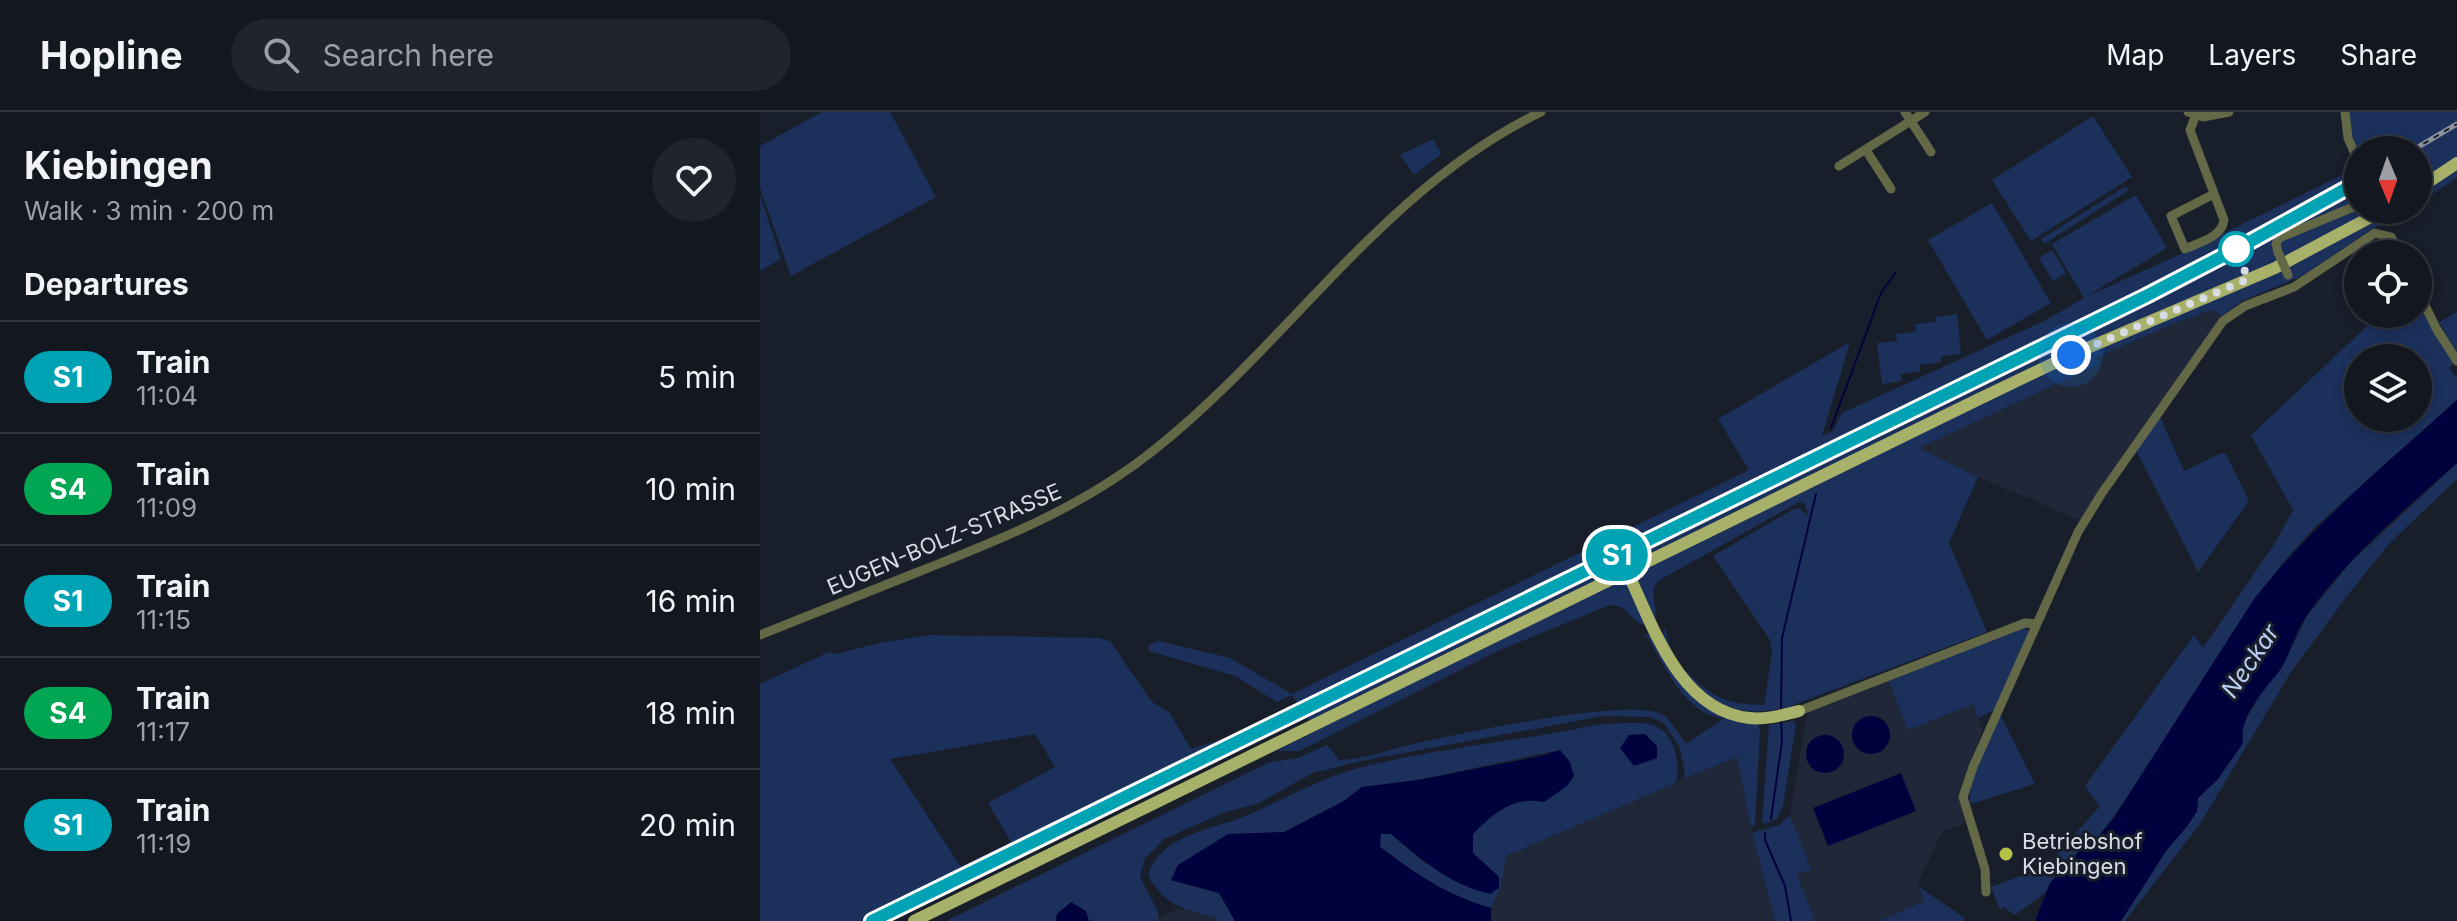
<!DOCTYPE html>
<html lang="en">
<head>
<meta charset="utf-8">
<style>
  :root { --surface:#131720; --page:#20242d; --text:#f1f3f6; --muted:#9d9fa5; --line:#32363e }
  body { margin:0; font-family:Inter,sans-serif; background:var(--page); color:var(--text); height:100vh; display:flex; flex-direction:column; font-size:30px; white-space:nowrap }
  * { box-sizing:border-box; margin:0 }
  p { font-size:26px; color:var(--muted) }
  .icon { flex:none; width:44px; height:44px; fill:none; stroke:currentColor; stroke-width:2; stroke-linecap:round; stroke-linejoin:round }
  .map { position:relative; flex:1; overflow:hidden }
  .details { display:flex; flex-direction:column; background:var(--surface); width:760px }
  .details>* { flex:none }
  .badge { padding:0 16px; border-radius:26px; font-size:28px; line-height:52px }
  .needle { width:52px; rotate:178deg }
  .fabs { position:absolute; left:1584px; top:24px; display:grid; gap:16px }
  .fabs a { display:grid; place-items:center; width:88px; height:88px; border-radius:50%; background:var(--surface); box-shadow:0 4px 12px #0003,0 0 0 2px var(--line); font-size:40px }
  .you { position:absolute; width:40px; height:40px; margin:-20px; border:6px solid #fff; border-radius:50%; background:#1a73e8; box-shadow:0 0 0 12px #1a73e833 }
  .map>.badge { position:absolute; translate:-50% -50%; box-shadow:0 0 0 4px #fff }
  h2 { padding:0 24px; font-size:30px; line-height:72px }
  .round { display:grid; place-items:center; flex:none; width:84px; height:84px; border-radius:42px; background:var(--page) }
  .summary { display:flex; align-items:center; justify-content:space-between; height:136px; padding:0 24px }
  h1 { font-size:38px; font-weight:700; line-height:60px }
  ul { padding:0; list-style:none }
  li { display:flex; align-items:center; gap:24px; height:112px; padding:0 24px; border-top:2px solid var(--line) }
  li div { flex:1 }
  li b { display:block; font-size:30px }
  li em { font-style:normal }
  li .badge { min-width:88px; font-weight:700; text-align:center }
  header { display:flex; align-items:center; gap:48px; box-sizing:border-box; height:112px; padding:0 40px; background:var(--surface); border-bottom:2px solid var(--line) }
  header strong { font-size:38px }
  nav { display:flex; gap:44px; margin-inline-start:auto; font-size:28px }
  .search { width:560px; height:72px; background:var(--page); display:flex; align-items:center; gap:20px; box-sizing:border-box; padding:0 28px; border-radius:44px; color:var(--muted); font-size:30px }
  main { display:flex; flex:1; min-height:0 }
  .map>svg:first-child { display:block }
  .built { fill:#1f2738 }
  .green { fill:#1b305b; fill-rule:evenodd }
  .water { fill:#00023e }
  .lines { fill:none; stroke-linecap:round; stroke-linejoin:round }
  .stream { stroke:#00023e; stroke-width:2 }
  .minor { stroke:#636846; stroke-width:9 }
  .major { stroke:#a8b16a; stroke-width:12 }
  .rail-casing { stroke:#8e929c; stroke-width:5 }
  .rail { stroke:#191f2a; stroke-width:2; stroke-dasharray:6; stroke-linecap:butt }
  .minor-bridge { stroke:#636846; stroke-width:9 }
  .line-casing { stroke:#fff; stroke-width:18 }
  .line { stroke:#00a3b4; stroke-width:12 }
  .walk { stroke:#d8dce4; stroke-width:8; stroke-dasharray:0 14.4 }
  .stop-dot { fill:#fff; stroke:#00a3b4; stroke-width:4 }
  .poi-dot { fill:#b5c249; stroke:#191f2a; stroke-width:3 }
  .labels { text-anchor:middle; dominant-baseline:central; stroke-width:6; stroke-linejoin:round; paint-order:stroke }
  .street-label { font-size:22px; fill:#d8dce4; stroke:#191f2a }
  .poi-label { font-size:22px; fill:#d8dce4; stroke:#191f2a; text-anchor:start }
  .water-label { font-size:24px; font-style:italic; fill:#bcd0f5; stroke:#191f2a }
</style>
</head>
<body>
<header>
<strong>Hopline</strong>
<div class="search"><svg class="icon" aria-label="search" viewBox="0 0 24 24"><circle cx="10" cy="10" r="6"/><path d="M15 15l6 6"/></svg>Search here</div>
<nav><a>Map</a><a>Layers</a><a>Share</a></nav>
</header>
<main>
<section class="details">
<div class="summary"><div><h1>Kiebingen</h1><p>Walk · 3 min · 200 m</p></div><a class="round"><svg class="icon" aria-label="heart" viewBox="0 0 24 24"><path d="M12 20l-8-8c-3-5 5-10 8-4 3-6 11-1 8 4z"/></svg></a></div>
<h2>Departures</h2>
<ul>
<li><span class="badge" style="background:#00a3b4;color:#fff">S1</span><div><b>Train</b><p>11:04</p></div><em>5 min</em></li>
<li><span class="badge" style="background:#00a651;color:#fff">S4</span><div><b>Train</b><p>11:09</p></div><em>10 min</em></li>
<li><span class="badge" style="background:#00a3b4;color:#fff">S1</span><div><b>Train</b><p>11:15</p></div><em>16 min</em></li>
<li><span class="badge" style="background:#00a651;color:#fff">S4</span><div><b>Train</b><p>11:17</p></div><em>18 min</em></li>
<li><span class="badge" style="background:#00a3b4;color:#fff">S1</span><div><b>Train</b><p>11:19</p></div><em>20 min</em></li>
</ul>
</section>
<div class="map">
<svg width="1697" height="809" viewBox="0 0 1697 809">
  <rect width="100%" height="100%" fill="#191f2a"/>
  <g class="built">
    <polygon points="1453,198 1462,204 1356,353 1320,408 1218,365 1158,336 1341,251 1334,246 1420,209"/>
    <polygon points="1129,569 1213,592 1223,618 1198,684 1208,710 1182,720 1158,771 1165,789 1120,809 1055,809 1037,763 1051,757 1030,703 1046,607 1050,600"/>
    <polygon points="977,644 992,721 1015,809 731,809 731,796 741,775 746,744"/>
    <polygon points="419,796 454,805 457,809 398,809 397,806"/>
  </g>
  <g class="green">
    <polygon points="62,0 130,0 176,85 31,164 0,76 0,34"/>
    <polygon points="1589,0 1697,0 1697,66 1658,91 1658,38 1598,38 1598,41 1592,23"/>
    <polygon points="1333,4 1372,65 1271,129 1232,68"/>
    <polygon points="673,27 681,41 679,44 654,63 640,43"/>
    <path d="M1598,55V98H1647L1606,121L1542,164L1482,189L1462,204L1452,198L1420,209L1335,246L1341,251L1159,336L1218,365L1189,431L1227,520L1028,595C958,612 934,578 902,524L906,514C905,543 937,575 961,586C974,592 990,593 1004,593L1012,542L1010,528L953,444L1032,398L1038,396L1048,403L1045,392L1039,390L898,469L893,478L896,505L884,513C868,508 871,494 850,493L740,538L539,639H515L556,619L532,583L517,590L475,564L389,539V533L399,529L470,546L532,582L989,358L958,307L1090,230L1062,324L1073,319L1082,301L1286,208L1324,186L1292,132L1376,83L1407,136L1325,185L1417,144Z"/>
    <polygon points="1366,74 1369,78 1284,132 1281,127"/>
    <polygon points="0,83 21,147 0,159"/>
    <polygon points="1232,91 1291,191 1227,228 1168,128"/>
    <polygon points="1292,138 1306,161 1293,169 1279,146"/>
    <path d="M1658,184L1695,250L1689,256L1697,266V288L1554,416L1520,454L1355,703L1331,734L1322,736L1290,771L1286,780L1255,803L1243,795L1240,798L1231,775L1286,755L1340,694L1325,674L1434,523L1443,536L1515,431L1533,398L1491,323L1620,202H1658ZM1598,246H1658V306H1598Z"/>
    <polygon points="1697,200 1697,240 1679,210"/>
    <polygon points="1197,202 1201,242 1181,244 1181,250 1160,253 1160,260 1141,262 1142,269 1122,272 1117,231 1137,229 1136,222 1156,220 1155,212 1176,210 1176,205"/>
    <polygon points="1400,305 1424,359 1461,341 1466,342 1489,389 1438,460 1376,338"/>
    <polygon points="1697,351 1697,367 1628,433 1587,484 1531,560 1440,712 1365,809 1361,809 1406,739 1428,713 1437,699 1438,686 1458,667 1481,616 1509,568 1520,558 1547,504 1589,452"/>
    <polygon points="1262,515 1269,519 1234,598 1218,606 1213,592 1148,618 1129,569"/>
    <path d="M169,523L339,526L350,529L392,590L409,600L431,637L465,626L470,627L102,809H0V572L69,540L76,542L119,531ZM275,622L295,655L228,691L251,730L201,755L130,647Z"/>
    <path d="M889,523L893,525L918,569L997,611L1000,617L995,713L991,716L977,645L923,667L925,661L920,636L904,611L890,605L843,604L601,649L553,661L497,692L465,700L404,727L384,748L380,765L398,800V809H329L325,799L297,802L296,809H186L510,650L538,646L567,633L579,648C606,647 631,637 657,631C699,622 873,584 903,603C913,610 919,623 926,632L964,606C928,605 904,555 889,527L883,524Z"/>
    <path d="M1240,602L1275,672L1211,692C1203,670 1230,624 1240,602Z"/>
    <polygon points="1033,609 1036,613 1023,694 1017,707 1004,712 1002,710 1009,613"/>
    <path d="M842,612C856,612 874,609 888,612C914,616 921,649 916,671L746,744L741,775L731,796C686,783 656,762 619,734L621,722H631L665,751L739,765L713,741V722L736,699L766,686L800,638L658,668L602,675L584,689L524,720L468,722L412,768L459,781L475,809H457L454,805C422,797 405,794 388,763C400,724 449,718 483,705C520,690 556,668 595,657C676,636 761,629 842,612Z"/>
    <polygon points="1030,703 1051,757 1037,763 1055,809 1015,809 992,721 1019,713"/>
    <polygon points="1159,775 1205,806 1203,809 1120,809 1164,789"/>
  </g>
  <g class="water">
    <path d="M1697,288V351C1644,398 1588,445 1547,503C1536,519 1531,541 1520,558C1504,579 1479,603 1483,631L1458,667L1438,686L1437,699L1428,713L1406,739L1361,809H1275L1290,771L1322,736L1331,734L1355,704L1494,487C1553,412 1627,351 1697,288Z"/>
    <circle cx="1111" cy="623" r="19"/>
    <polygon points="885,622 897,634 897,646 874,654 860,636 869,623"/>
    <circle cx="1065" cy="642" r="19"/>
    <path d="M800,638L810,650L814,664L807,674L784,690C753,684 734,701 713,722V741L739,765V776L730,782C690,773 661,747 631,722H621L620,735C656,762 686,783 731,796V809H475L459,781L411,768L418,753L468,722L524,720L584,689L602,675L658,668L781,644Z"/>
    <polygon points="1141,661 1156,699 1068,734 1053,696"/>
    <polygon points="311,790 326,799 329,809 296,809 297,802"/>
  </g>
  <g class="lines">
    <g class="stream">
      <polyline points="1071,316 1121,181 1136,160"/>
      <polyline points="1021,597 1022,526 1056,382"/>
      <polyline points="1011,707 1022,629 1021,607"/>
      <polyline points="1005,721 1005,728 1025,774 1031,809"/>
    </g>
    <g class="minor">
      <polyline points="1145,0 1171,40"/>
      <polyline points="1428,0 1443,5 1469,0"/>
      <path d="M1437,0L1430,18L1464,108C1462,125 1440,130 1425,137L1411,104L1454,82"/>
      <polyline points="1585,0 1588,26 1598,49"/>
      <polyline points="1106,38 1131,77"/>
      <polyline points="1079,54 1165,0"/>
      <polyline points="1518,140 1516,132 1519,126 1598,93"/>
      <polyline points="1658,179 1676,216 1697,249"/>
      <path d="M0,523C53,502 105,481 158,460C242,427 323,395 394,338C529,231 623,76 781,0"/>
      <polyline points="1039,599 1265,511 1276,512"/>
      <polyline points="1226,780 1225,757 1203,685 1213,655 1318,420 1342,381 1463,209 1485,194 1534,175 1615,121 1631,125 1641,142"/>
    </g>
    <g class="major">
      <polyline points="1658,77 1697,51"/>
      <path d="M867,459C893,514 919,598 989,606C1005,608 1023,603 1039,599"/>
      <polyline points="154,809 1217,288 1311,243 1515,156 1624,98"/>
    </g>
    <g class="rail-casing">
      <g id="rail">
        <polyline points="1653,38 1697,12"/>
        <polyline points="112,809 1386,184 1484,133 1598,70"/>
      </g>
    </g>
    <use href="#rail" class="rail"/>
    <polyline class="minor-bridge" points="1518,140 1528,163"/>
  </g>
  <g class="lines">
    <g class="line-casing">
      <polyline id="line" points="112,809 1386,184 1484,133 1598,70"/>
    </g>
    <use href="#line" class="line"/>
    <polyline class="walk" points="1311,243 1488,167 1476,137"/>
  </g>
  <circle class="stop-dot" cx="1476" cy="137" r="16"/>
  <circle class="poi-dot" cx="1246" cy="742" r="8"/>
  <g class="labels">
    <g class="street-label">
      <text transform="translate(184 427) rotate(-23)">EUGEN-BOLZ-STRASSE</text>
    </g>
    <g class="poi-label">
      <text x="1262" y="729">Betriebshof<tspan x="1262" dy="25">Kiebingen</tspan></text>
    </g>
    <g class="water-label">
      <text transform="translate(1490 549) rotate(-56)">Neckar</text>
    </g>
  </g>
</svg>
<div class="fabs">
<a><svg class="needle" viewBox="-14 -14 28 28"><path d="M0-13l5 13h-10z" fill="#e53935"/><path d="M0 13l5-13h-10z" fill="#9d9fa5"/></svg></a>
<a><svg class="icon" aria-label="locate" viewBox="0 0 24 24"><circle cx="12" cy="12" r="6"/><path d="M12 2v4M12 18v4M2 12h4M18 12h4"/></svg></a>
<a><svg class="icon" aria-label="layers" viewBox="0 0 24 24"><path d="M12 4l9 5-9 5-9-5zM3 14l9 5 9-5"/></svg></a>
</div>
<div class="you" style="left:1311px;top:243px"></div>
<b class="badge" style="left:857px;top:443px;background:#00a3b4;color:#fff">S1</b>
</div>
</main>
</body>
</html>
